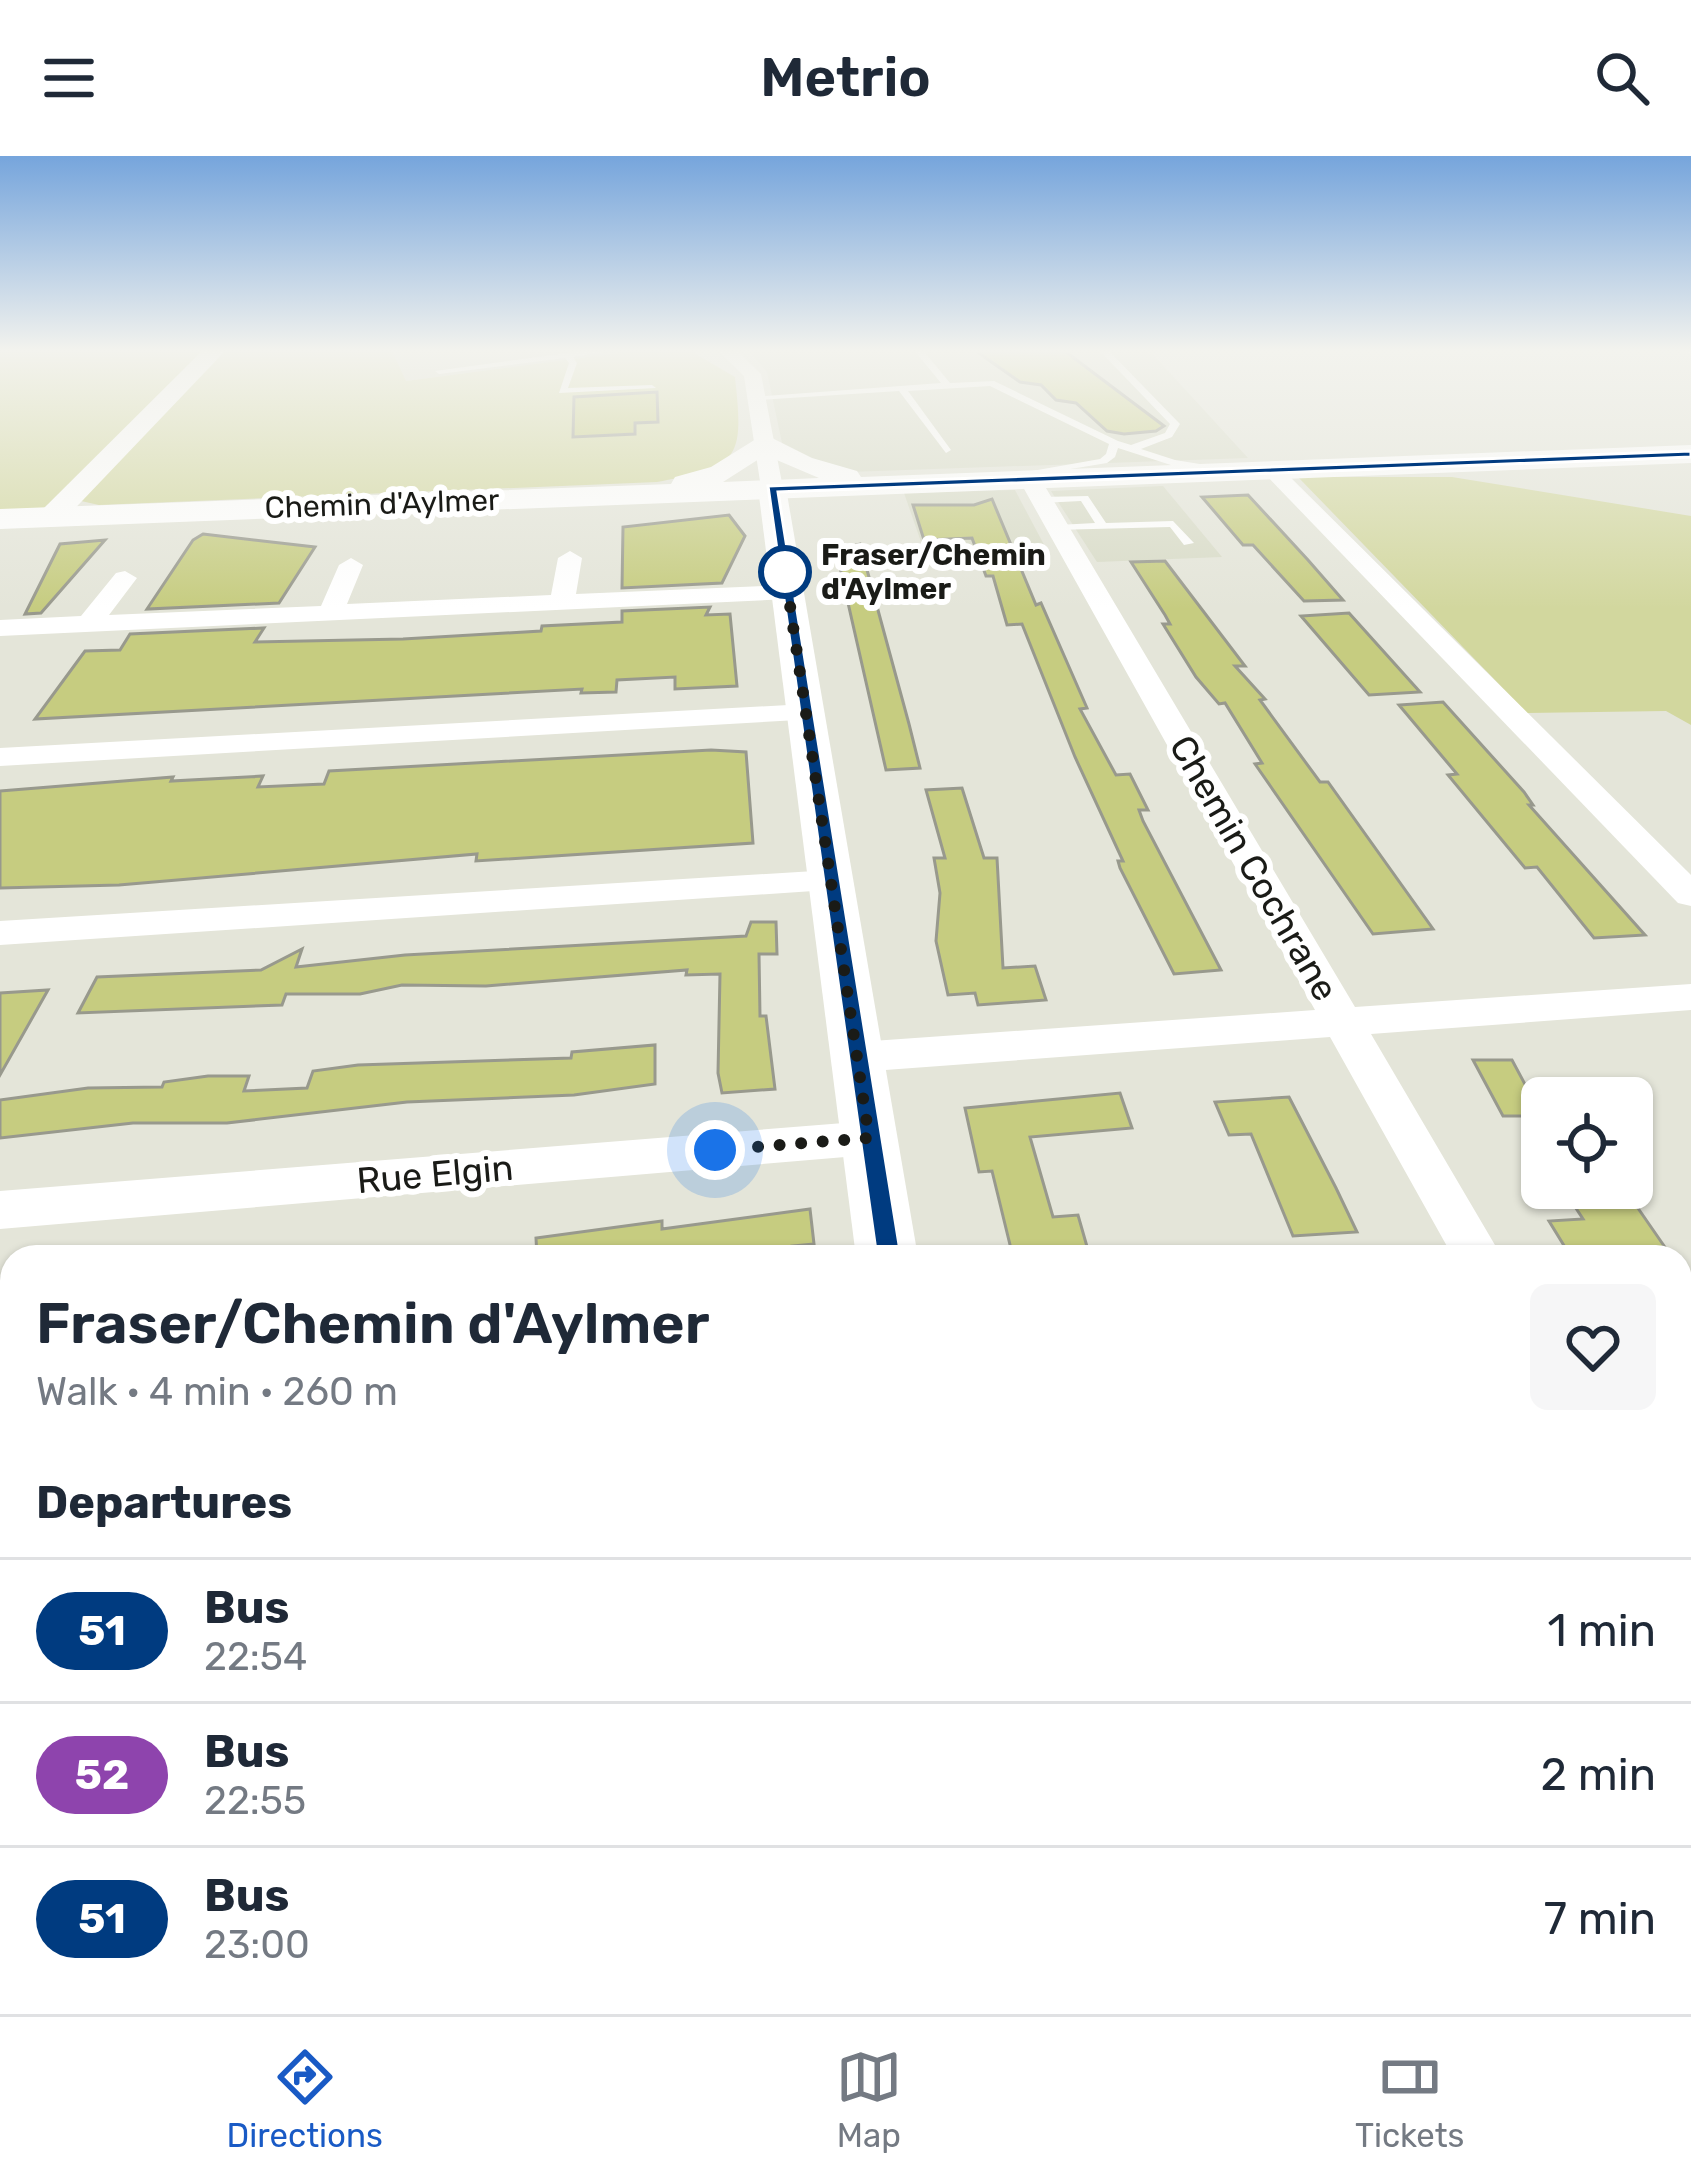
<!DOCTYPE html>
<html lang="en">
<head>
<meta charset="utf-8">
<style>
  :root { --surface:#fff; --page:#f6f6f7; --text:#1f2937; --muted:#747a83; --line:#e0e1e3; --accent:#195ac5 }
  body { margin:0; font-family:Rubik,sans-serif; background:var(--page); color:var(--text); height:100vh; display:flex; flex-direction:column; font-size:45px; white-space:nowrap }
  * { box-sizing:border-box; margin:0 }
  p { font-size:39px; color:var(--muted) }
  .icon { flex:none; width:66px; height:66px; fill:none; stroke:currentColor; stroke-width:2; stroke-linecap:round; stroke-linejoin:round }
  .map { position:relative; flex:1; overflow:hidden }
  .side { position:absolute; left:0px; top:1089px; width:1692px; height:771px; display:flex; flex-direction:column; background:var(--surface); border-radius:36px 36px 0 0; box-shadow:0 3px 9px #0004 }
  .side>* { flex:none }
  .badge { padding:0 24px; border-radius:39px; font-size:42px; line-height:78px }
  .tools { position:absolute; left:1521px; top:921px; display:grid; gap:24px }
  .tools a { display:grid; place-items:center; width:132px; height:132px; border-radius:18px; background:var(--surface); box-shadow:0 3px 9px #0004; font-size:60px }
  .you { position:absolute; width:60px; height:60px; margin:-30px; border:9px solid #fff; border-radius:50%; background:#1a73e8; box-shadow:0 0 0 18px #1a73e833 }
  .map>.badge { position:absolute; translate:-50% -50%; box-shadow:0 0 0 6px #fff }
  h2 { padding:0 36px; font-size:45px; line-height:108px }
  .round { display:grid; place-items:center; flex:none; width:126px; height:126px; border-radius:18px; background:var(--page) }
  .head { display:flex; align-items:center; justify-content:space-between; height:204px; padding:0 36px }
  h1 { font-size:57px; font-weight:600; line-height:90px }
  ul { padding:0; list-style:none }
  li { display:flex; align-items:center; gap:36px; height:144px; padding:0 36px; border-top:3px solid var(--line) }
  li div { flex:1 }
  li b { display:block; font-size:45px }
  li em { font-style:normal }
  li .badge { min-width:132px; font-weight:700; text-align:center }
  header { display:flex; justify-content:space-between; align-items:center; height:156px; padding:0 36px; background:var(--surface); font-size:54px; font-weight:600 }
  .menu { display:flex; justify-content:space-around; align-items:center; height:168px; border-top:3px solid var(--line); background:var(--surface); font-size:33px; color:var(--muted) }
  .menu a { display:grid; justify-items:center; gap:6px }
  .menu .active { color:var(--accent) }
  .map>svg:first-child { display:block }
  .built { fill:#d8dbc7 }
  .green { fill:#d2d79e }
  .building { fill:#c6cc80; stroke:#98998d; stroke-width:3 }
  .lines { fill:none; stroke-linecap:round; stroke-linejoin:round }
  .service { fill:#fff; fill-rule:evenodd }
  .minor { fill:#fff; fill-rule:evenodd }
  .tertiary { fill:#fff; fill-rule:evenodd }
  .secondary { fill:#fff; fill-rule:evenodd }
  .line { fill:#003b80; stroke:#fff; stroke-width:3 }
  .walk { stroke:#1a1b17; stroke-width:12; stroke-dasharray:0 21.6 }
  .stop-dot { fill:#fff; stroke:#003b80; stroke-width:6 }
  .labels { text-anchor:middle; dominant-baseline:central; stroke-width:12; stroke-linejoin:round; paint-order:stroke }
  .far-street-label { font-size:30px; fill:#1a1b17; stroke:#fff }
  .far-stop-label { font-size:30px; font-weight:bold; fill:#1a1b17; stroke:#fff; text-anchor:start }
  .street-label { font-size:36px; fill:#1a1b17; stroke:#fff }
</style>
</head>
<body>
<header><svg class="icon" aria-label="menu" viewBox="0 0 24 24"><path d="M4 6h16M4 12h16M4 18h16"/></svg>Metrio<svg class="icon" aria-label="search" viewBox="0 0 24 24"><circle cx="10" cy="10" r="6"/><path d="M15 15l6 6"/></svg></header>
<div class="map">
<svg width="1691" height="1858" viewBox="0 0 1691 1858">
  <rect width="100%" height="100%" fill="#e4e5d9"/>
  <g class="built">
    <polygon points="391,193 650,193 405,225"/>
    <polygon points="747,193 1148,193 1248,302 849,316 790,297 782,287 767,216"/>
    <polygon points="1163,330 1222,401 1097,406 1051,335"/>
    <polygon points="1015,334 1050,400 927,403 904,337"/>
  </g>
  <g class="green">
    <polygon points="0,193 216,193 52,360 0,363"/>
    <path d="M225,193H391L406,225L650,193H687L735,221C744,303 740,311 657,326L99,349L81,345Z"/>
    <polygon points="1298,321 1452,321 1691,360 1691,569 1666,555 1527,557"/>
    <polygon points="12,1244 12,1679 0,1680 0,1245"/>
  </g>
  <g class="building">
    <polygon points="973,193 1062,193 1164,270 1156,275 1124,278 1107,275 1076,247 1056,244 1041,229 1020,226"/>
    <polygon points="657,236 658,266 635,267 635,278 573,281 574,241"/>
    <polygon points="1248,339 1308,404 1343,444 1304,445 1253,389 1243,389 1202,341"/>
    <polygon points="992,343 1036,449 1041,447 1087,552 1080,553 1116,619 1130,618 1148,654 1139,654 1143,665 1221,814 1174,818 1120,712 1118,705 1123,705 1075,601 1022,468 1007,469 993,420 986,420 972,382 924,384 913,349 974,349"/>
    <polygon points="729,359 745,380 722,427 622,432 623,371"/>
    <polygon points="203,378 315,391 279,447 147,453 193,384"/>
    <polygon points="105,384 41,457 25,458 60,388"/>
    <polygon points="860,388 909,568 920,612 886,614 836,394"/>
    <polygon points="1165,405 1245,510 1235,510 1265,543 1260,544 1320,626 1328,626 1433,773 1373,778 1255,608 1262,607 1225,547 1219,548 1196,521 1163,468 1170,468 1165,459 1131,406"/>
    <polygon points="710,451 706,459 730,458 737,530 675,533 675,521 617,524 616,536 581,537 582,533 35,563 85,495 120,494 130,478 264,472 255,486 403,483 541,475 542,470 622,466 622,455"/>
    <polygon points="1349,457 1420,536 1369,539 1301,460"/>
    <polygon points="1443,546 1524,636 1533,649 1529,649 1645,779 1594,782 1537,711 1525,712 1448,619 1457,618 1399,549"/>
    <polygon points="711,594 746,596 753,687 476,705 477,698 119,729 0,732 0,635 173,621 171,625 263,620 258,631 324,628 329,615"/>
    <polygon points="962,632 984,702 997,702 1003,812 1035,810 1046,844 978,849 975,837 948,839 936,785 940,737 934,702 945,702 926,634"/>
    <polygon points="751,766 776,766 777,798 759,798 760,860 766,860 775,933 722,937 718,917 720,818 686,819 687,814 486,830 402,829 360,838 286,838 282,849 78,857 97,821 261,814 302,793 296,811 405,799 746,780"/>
    <polygon points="48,834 0,919 0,837"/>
    <polygon points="655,889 655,928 574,939 407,946 227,967 133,967 0,982 0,944 88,932 162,931 164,926 208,920 249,920 244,935 307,932 313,915 358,909 571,902 572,896"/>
    <polygon points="1473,904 1512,904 1542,960 1503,960"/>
    <polygon points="1120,937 1132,972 1030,981 1053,1061 1078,1059 1090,1101 1013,1101 992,1015 979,1016 965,952"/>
    <polygon points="1289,941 1336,1032 1357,1076 1293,1080 1251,978 1229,979 1215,946"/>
    <polygon points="1624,1032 1669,1097 1571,1101 1549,1065 1583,1063 1564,1034"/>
    <polygon points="810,1053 814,1088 792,1090 794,1101 537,1101 536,1082 662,1065 662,1073"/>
  </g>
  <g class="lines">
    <g class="service">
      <polygon points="597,193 623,193 573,201 577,207 568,232 652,229 656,232 559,237 569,207 565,202 439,218 435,215"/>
      <polygon points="913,193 922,193 950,227 994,225 1118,285 1131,289 1165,277 1170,268 1098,193 1107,193 1180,268 1172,281 1141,293 1175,304 1218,311 1213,314 1174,310 1118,292 1115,301 1107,307 1028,320 1032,315 1100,303 1106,298 1109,288 990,230 908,235 951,294 946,297 899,235 758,244 753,241 941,227"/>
      <polygon points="1088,340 1106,367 1173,365 1194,387 1184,389 1170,371 1054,374 1054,370 1058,369 1095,367 1081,345 1041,347 1036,344 1041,341"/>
    </g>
    <g class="minor">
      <polygon points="717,193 735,193 761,218 783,332 780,337 764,337 761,332 744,220"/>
      <polygon points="1680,193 1691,193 1691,199"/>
      <polygon points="1271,307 1278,309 1691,719 1691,750 1678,747 1264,317 1264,309"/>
      <polygon points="1029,316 1040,322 1355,851 1691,828 1691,854 1371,878 1502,1101 1453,1101 1330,881 858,916 843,911 837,901 843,891 858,886 1315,854 1018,322"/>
      <polygon points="570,395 582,402 576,438 788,429 800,436 788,443 0,480 0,464 81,460 116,417 125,415 137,422 109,459 321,450 339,409 351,402 363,409 347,448 551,439 558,402"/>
      <polygon points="806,548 816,551 821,557 816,563 0,610 0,592"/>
      <polygon points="831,714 843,717 848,725 843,733 0,789 0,765"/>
      <polygon points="869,965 884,970 891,982 884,994 869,999 0,1073 0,1035"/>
      <polygon points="1680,1422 1691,1427 1691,1501 1680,1497"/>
    </g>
    <g class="tertiary">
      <polygon points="204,193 227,193 62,366 42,366 38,360 42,354"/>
      <polygon points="772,324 786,332 918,1101 856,1101 758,332"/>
      <polygon points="952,1848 1046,1848 1049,1858 953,1858"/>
    </g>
    <path class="secondary" d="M764,278L812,302L857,315L861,321L1691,289V307L0,373V353L671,328L675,321L711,311ZM765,299L819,322L723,326Z"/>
  </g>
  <linearGradient id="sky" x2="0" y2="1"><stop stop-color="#76a5dc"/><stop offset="0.43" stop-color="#f3f3ee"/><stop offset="1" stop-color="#f3f3ee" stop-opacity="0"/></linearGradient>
  <rect width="1691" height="453" fill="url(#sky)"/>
  <polygon class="line" points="1691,295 1691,301 778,336 901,1101 897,1109 878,1109 768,330"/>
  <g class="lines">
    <polyline class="walk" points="715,994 869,982 785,416"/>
  </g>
  <circle class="stop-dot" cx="785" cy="416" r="24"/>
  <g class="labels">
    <g class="far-street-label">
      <text transform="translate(382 348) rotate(-2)">Chemin d'Aylmer</text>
    </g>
    <g class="far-stop-label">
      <text x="821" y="399">Fraser/Chemin<tspan x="821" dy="34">d'Aylmer</tspan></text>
    </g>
    <g class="street-label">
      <text transform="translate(1254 712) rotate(60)">Chemin Cochrane</text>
      <text transform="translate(435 1018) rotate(-5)">Rue Elgin</text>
    </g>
  </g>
</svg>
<div class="tools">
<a><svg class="icon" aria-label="locate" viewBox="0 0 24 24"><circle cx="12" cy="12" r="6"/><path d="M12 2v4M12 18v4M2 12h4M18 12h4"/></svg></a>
</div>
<div class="you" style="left:715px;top:994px"></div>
<section class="side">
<div class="head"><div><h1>Fraser/Chemin d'Aylmer</h1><p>Walk · 4 min · 260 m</p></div><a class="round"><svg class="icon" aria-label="heart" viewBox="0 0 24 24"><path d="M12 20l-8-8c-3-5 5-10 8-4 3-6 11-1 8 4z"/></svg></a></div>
<h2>Departures</h2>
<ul>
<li><span class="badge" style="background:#003b80;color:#fff">51</span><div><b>Bus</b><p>22:54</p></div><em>1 min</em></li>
<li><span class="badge" style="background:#8e44ad;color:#fff">52</span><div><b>Bus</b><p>22:55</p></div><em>2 min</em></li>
<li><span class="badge" style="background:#003b80;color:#fff">51</span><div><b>Bus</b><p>23:00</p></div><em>7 min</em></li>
</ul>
</section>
</div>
<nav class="menu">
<a class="active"><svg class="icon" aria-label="directions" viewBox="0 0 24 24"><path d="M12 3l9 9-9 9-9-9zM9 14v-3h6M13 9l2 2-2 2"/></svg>Directions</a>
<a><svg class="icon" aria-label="map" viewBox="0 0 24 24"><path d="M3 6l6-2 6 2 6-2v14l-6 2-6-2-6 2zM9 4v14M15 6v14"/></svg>Map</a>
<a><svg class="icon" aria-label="tickets" viewBox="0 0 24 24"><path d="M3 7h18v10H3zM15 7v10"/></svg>Tickets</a>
</nav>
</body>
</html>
